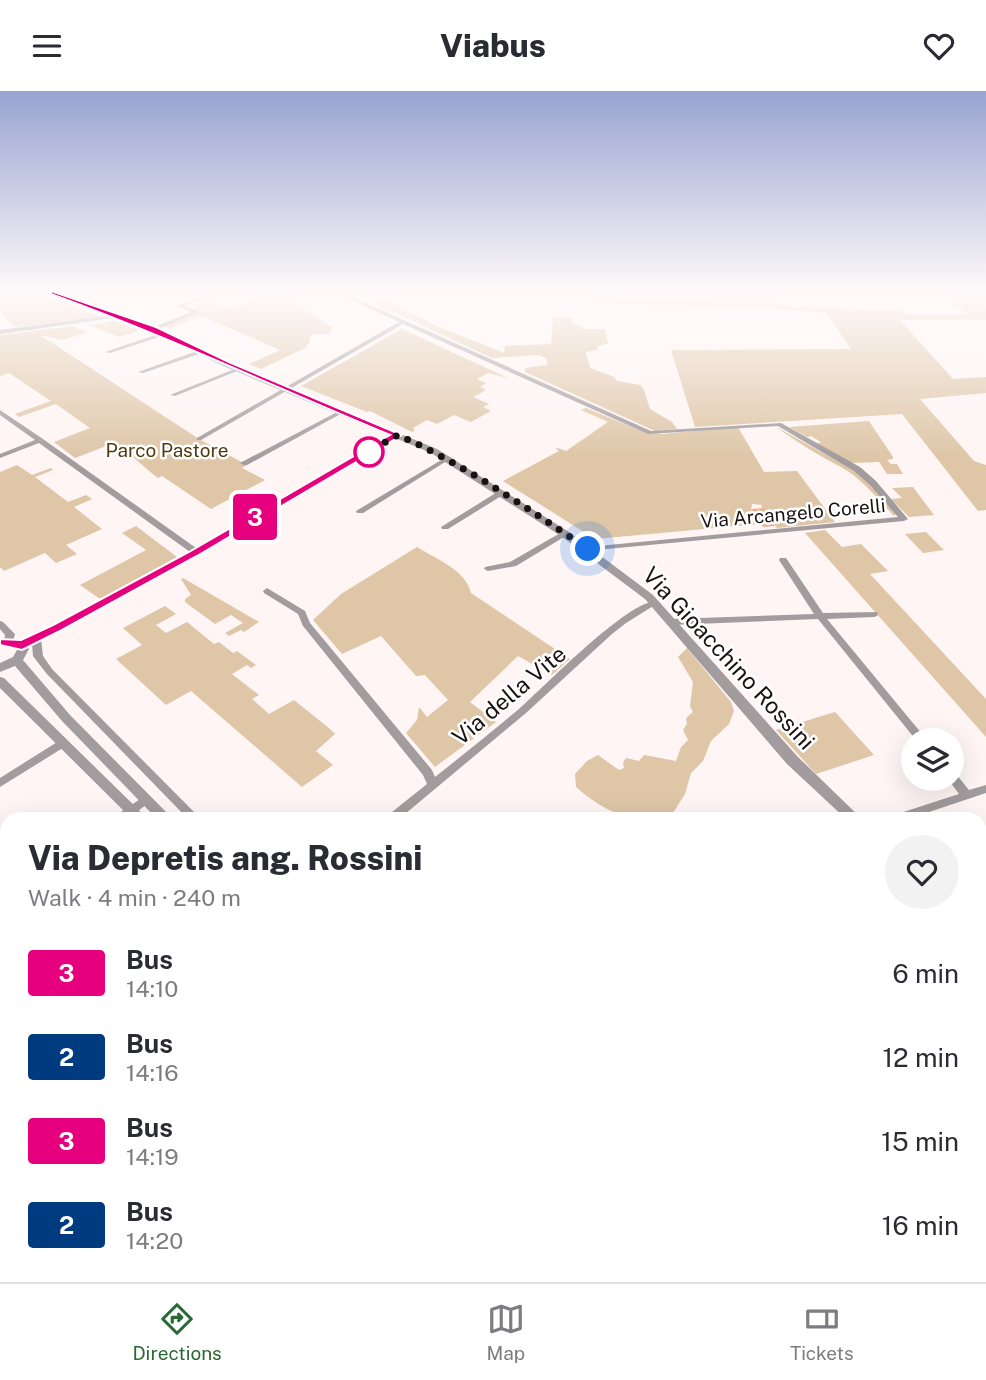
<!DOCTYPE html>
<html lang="en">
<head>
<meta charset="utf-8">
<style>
  :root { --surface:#fff; --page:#f2f2f3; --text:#2b2b33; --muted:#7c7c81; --line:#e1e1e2; --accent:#296933 }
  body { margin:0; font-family:"Public Sans",sans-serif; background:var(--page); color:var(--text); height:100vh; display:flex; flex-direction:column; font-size:26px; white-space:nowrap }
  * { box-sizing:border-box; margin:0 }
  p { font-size:23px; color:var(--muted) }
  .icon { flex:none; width:38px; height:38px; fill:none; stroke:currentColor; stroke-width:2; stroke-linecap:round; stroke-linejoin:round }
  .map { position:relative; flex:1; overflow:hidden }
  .panel { position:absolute; left:0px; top:721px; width:987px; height:471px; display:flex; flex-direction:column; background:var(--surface); border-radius:21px 21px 0 0; box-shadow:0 7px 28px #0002 }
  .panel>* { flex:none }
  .badge { padding:0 14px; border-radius:5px; font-size:24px; line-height:46px }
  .buttons { position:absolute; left:901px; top:637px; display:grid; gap:14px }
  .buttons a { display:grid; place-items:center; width:63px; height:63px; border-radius:50%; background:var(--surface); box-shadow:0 7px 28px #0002; font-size:35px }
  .you { position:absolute; width:35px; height:35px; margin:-18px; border:5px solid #fff; border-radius:50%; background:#1a73e8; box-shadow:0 0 0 10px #1a73e833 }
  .map>.badge { position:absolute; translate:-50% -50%; box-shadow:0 0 0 4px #fff }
  .round { display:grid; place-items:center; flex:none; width:74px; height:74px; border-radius:37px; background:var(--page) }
  .overview { display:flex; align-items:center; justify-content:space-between; height:119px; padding:0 28px }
  h1 { font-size:33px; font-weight:800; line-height:52px }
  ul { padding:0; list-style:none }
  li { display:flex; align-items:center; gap:21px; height:84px; padding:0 28px }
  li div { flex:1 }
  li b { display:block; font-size:26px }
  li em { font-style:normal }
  li .badge { min-width:77px; font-weight:700; text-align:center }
  header { display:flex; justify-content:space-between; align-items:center; height:91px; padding:0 28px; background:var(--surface); font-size:32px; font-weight:800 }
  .menu { display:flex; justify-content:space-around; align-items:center; height:98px; border-top:2px solid var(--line); background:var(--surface); font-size:19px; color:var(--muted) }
  .menu a { display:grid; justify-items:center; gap:4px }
  .menu .current { color:var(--accent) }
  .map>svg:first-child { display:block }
  .green { fill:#dec6a7 }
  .building { fill:#ebb190 }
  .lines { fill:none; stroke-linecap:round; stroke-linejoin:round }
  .minor { fill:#a29c9e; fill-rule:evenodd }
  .tertiary { fill:#a29c9e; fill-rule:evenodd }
  .line { fill:#e6007e; stroke:#fff; stroke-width:2 }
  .walk { stroke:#181312; stroke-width:7; stroke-dasharray:0 12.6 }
  .stop-dot { fill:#fff; stroke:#e6007e; stroke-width:3.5 }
  .labels { text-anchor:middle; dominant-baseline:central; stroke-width:5; stroke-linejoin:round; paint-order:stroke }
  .far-park-label { font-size:19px; fill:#52380f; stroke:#fff }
  .far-street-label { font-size:19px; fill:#181312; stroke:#fff }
  .street-label { font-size:23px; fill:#181312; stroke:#fff }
</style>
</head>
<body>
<header><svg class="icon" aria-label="menu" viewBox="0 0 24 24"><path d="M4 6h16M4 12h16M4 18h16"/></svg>Viabus<svg class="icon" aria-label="heart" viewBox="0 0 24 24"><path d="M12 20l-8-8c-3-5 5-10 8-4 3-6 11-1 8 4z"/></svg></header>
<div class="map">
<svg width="986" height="1191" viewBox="0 0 986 1191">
  <rect width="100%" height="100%" fill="#fef5f4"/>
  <g class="green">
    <polygon points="17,201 48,205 101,226 14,236 0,221 0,202"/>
    <polygon points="277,201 293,201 290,204 298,210 295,212 332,237 329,243 311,243 309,252 305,257 261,278 249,273 280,259 202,225 170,237 165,235 198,220 195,218 203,209 229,218"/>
    <polygon points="593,201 611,201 616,209 774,211 787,215 901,220 913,224 968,223 952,214 960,201 986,201 986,229 900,229 953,288 986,286 986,302 920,308 974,370 986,374 986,419 978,420 902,323 695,336 671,259 851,258 826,222 766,217 598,212 593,211 592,207 601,209"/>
    <polygon points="383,207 439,236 504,262 505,255 551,253 553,226 572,227 573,234 582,235 583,238 605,238 608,253 597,255 597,259 586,261 590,277 614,286 617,290 640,294 644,299 650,318 672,331 677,338 655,340 525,281 525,277 547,274 547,268 539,264 492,267 372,211"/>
    <polygon points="114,230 141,239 119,246 89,234"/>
    <path d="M72,235L88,241L62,249L40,244L199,348L247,374L242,377L265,389L211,418L162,385L158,387C142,375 132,363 114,352L75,367L54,351L90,337L56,313L19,326L15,323L51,310L9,282L0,285V244Z"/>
    <polygon points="402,238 508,287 488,282 477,288 486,292 480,296 486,299 473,306 489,313 483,316 491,320 471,331 454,324 437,333 427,329 413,337 415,339 412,341 370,320 367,321 301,295"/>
    <polygon points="586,317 644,341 662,343 738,336 764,381 797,380 835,431 777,437 761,415 763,414 752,413 751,419 760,433 595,448 503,390 559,360 556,358 558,357 566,360 608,331 581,319"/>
    <polygon points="869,330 893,366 893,368 887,369 891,373 897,373 903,383 887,383 879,371 849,372 817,353 821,351 811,345 807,346 789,336"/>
    <path d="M775,335L862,384L897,422L894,425C878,408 861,387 841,376C818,364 796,351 775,335Z"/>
    <polygon points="17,374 32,384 51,377 53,379 35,386 68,411 86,404 92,408 74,416 102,438 66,454 77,463 56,472 45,462 4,480 0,476 0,381"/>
    <polygon points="913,396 934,424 909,426 891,408 902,407 892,397"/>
    <polygon points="136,435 177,466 100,508 80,494 146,459 122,442"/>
    <polygon points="825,439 842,456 861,453 888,480 870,483 986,608 986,646 805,442"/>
    <polygon points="926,441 944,459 923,462 905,443"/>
    <path d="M417,456C436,468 466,479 471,502L570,568L552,584L518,565L470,611L496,631L435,676L406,642L417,629L419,616L427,626L448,609L425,584L416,585L381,545L342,563L313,529L341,503Z"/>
    <polygon points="183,487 259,531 244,541 241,539 229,545 225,542 243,532 231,524 215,533 185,511 185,508 191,504 181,488"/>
    <polygon points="165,515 176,523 156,534 166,542 187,531 214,553 219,551 233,562 237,560 256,574 251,577 247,574 232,583 259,604 252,608 269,623 294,609 330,638 335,643 316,660 333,674 302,696 191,600 166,614 116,568 142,554 123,537"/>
    <path d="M687,557L731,611L734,620L729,633L711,650L703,670L691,682L685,703L669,728C627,728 608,724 576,696L575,683L587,670L598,664L619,679L624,677L623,672L626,667L639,670L644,664L676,670L681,656L688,649L683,639L687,633L686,627L693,621L690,615L693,591L678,566Z"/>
    <polygon points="835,621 874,664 816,683 776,639"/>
  </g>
  <polygon class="building" points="763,417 775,435 763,436 751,418"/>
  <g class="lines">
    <g class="minor">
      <polygon points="211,201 218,201 185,215 198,220 198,222 155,239 150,238 191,221 177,215"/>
      <polygon points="334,201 341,201 651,340 781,332 860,376 876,390 908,428 904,430 585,460 584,458 588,456 898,426 870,394 854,380 778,335 648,343 403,233 201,349 197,349 197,347 399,231"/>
      <polygon points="119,223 122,225 121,226 0,243 0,239"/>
      <polygon points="164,241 167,243 166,244 110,262 105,261"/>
      <polygon points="200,259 203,261 202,262 143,282 138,281"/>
      <polygon points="237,277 242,278 175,305 170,304"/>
      <polygon points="0,319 43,348 196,457 396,343 401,344 153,489 41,548 43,565 52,578 201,728 188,728 46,582 33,565 32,553 22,557 17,554 19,552 147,485 190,461 39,352 0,367 0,363 35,349 0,324"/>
      <polygon points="341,319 346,320 247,374 244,374 240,372"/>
      <polygon points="448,365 452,367 450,368 363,422 357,422 356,420"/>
      <polygon points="499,400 502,400 506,402 448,438 442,438 441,436"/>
      <polygon points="562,441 568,441 569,443 516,475 488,480 484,478 485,476 510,471"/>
      <polygon points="780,467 786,467 823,522 877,521 878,523 877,525 874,526 827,528 927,649 916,649 818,528 671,534 667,531 671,528 814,523 779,469"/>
      <path d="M267,497L305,520L310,532L432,679L435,686C463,664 491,641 519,618C544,596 628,509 657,510L658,512L626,532L612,543L526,622L399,728H385L387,725L427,693L423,684L303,535L298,523L264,502L263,500Z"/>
      <polygon points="0,530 3,531 15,543 12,553 6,553 4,551 5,544 0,538"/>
      <polygon points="62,648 66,649 67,652 66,655 0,696 0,687"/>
      <polygon points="952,682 956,683 969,699 986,694 986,702 908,728 889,728 891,725 959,703 948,688 952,688"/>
      <polygon points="146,704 150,705 151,708 150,711 127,728 113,728 115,725"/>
      <polygon points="7,810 7,822 0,825 0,813"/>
      <polygon points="0,1078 7,1083 7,1104 0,1099"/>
      <polygon points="980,1117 986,1120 986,1138 980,1135"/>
      <polygon points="986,1176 986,1191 976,1191 978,1185 980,1185 980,1178"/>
      <polygon points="64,1185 82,1185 85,1191 66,1191"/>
      <polygon points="682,1185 699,1185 697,1191 680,1191"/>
      <polygon points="769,1185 786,1185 784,1191 767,1191"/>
    </g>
    <g class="tertiary">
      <polygon points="51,201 61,201 155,237 229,271 437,358 569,441 653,504 797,665 862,728 846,728 787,673 645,508 561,445 431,362 223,275 151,239"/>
      <path d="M0,547C13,547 21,548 29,558L23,569L70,624L173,728H157L62,630L15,575L0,581V572L13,566L17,559L11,555H0Z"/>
      <polygon points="0,586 4,587 148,728 132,728 0,597"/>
      <rect x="980" y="813" width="6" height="14"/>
      <polygon points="557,1185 581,1185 583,1191 559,1191"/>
    </g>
  </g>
  <linearGradient id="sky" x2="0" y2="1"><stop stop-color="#98a3d1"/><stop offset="0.55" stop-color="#fffafa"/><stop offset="1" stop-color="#fffafa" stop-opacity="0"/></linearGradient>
  <rect width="986" height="368" fill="url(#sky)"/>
  <path class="line" d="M51,200L156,236L229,271L402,344L197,465L62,539L22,559L0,554V548L21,549L53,534L189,461L390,344C277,297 166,245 51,203Z"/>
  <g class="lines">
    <path class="walk" d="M369,361L366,362L398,344C465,374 527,417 588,458"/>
  </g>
  <circle class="stop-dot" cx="369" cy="361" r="14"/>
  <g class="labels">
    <g class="far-park-label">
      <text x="167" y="359">Parco Pastore</text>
    </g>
    <g class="far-street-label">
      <text transform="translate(793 422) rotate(-5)">Via Arcangelo Corelli</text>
    </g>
    <g class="street-label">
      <text transform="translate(729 567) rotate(47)">Via Gioacchino Rossini</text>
      <text transform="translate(509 604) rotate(-40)">Via della Vite</text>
    </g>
  </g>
</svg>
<div class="buttons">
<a><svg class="icon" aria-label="layers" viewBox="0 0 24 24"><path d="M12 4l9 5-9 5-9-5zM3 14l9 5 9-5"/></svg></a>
</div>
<div class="you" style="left:588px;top:458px"></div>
<b class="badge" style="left:255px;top:426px;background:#e6007e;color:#fff">3</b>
<section class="panel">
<div class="overview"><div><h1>Via Depretis ang. Rossini</h1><p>Walk · 4 min · 240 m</p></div><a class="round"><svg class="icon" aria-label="heart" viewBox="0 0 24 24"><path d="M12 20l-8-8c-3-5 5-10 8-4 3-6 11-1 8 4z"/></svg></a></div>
<ul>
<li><span class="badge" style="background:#e6007e;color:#fff">3</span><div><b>Bus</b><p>14:10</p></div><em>6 min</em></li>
<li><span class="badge" style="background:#003b80;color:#fff">2</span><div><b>Bus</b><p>14:16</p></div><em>12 min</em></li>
<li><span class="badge" style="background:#e6007e;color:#fff">3</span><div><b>Bus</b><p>14:19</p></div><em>15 min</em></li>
<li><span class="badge" style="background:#003b80;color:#fff">2</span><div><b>Bus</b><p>14:20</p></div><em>16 min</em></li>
</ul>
</section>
</div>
<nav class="menu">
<a class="current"><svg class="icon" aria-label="directions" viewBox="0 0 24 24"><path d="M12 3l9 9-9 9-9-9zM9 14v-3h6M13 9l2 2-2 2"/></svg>Directions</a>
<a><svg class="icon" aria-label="map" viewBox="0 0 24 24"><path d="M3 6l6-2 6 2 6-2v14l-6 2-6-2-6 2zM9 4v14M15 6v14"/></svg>Map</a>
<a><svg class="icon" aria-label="tickets" viewBox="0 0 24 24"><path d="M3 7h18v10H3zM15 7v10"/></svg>Tickets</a>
</nav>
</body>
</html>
